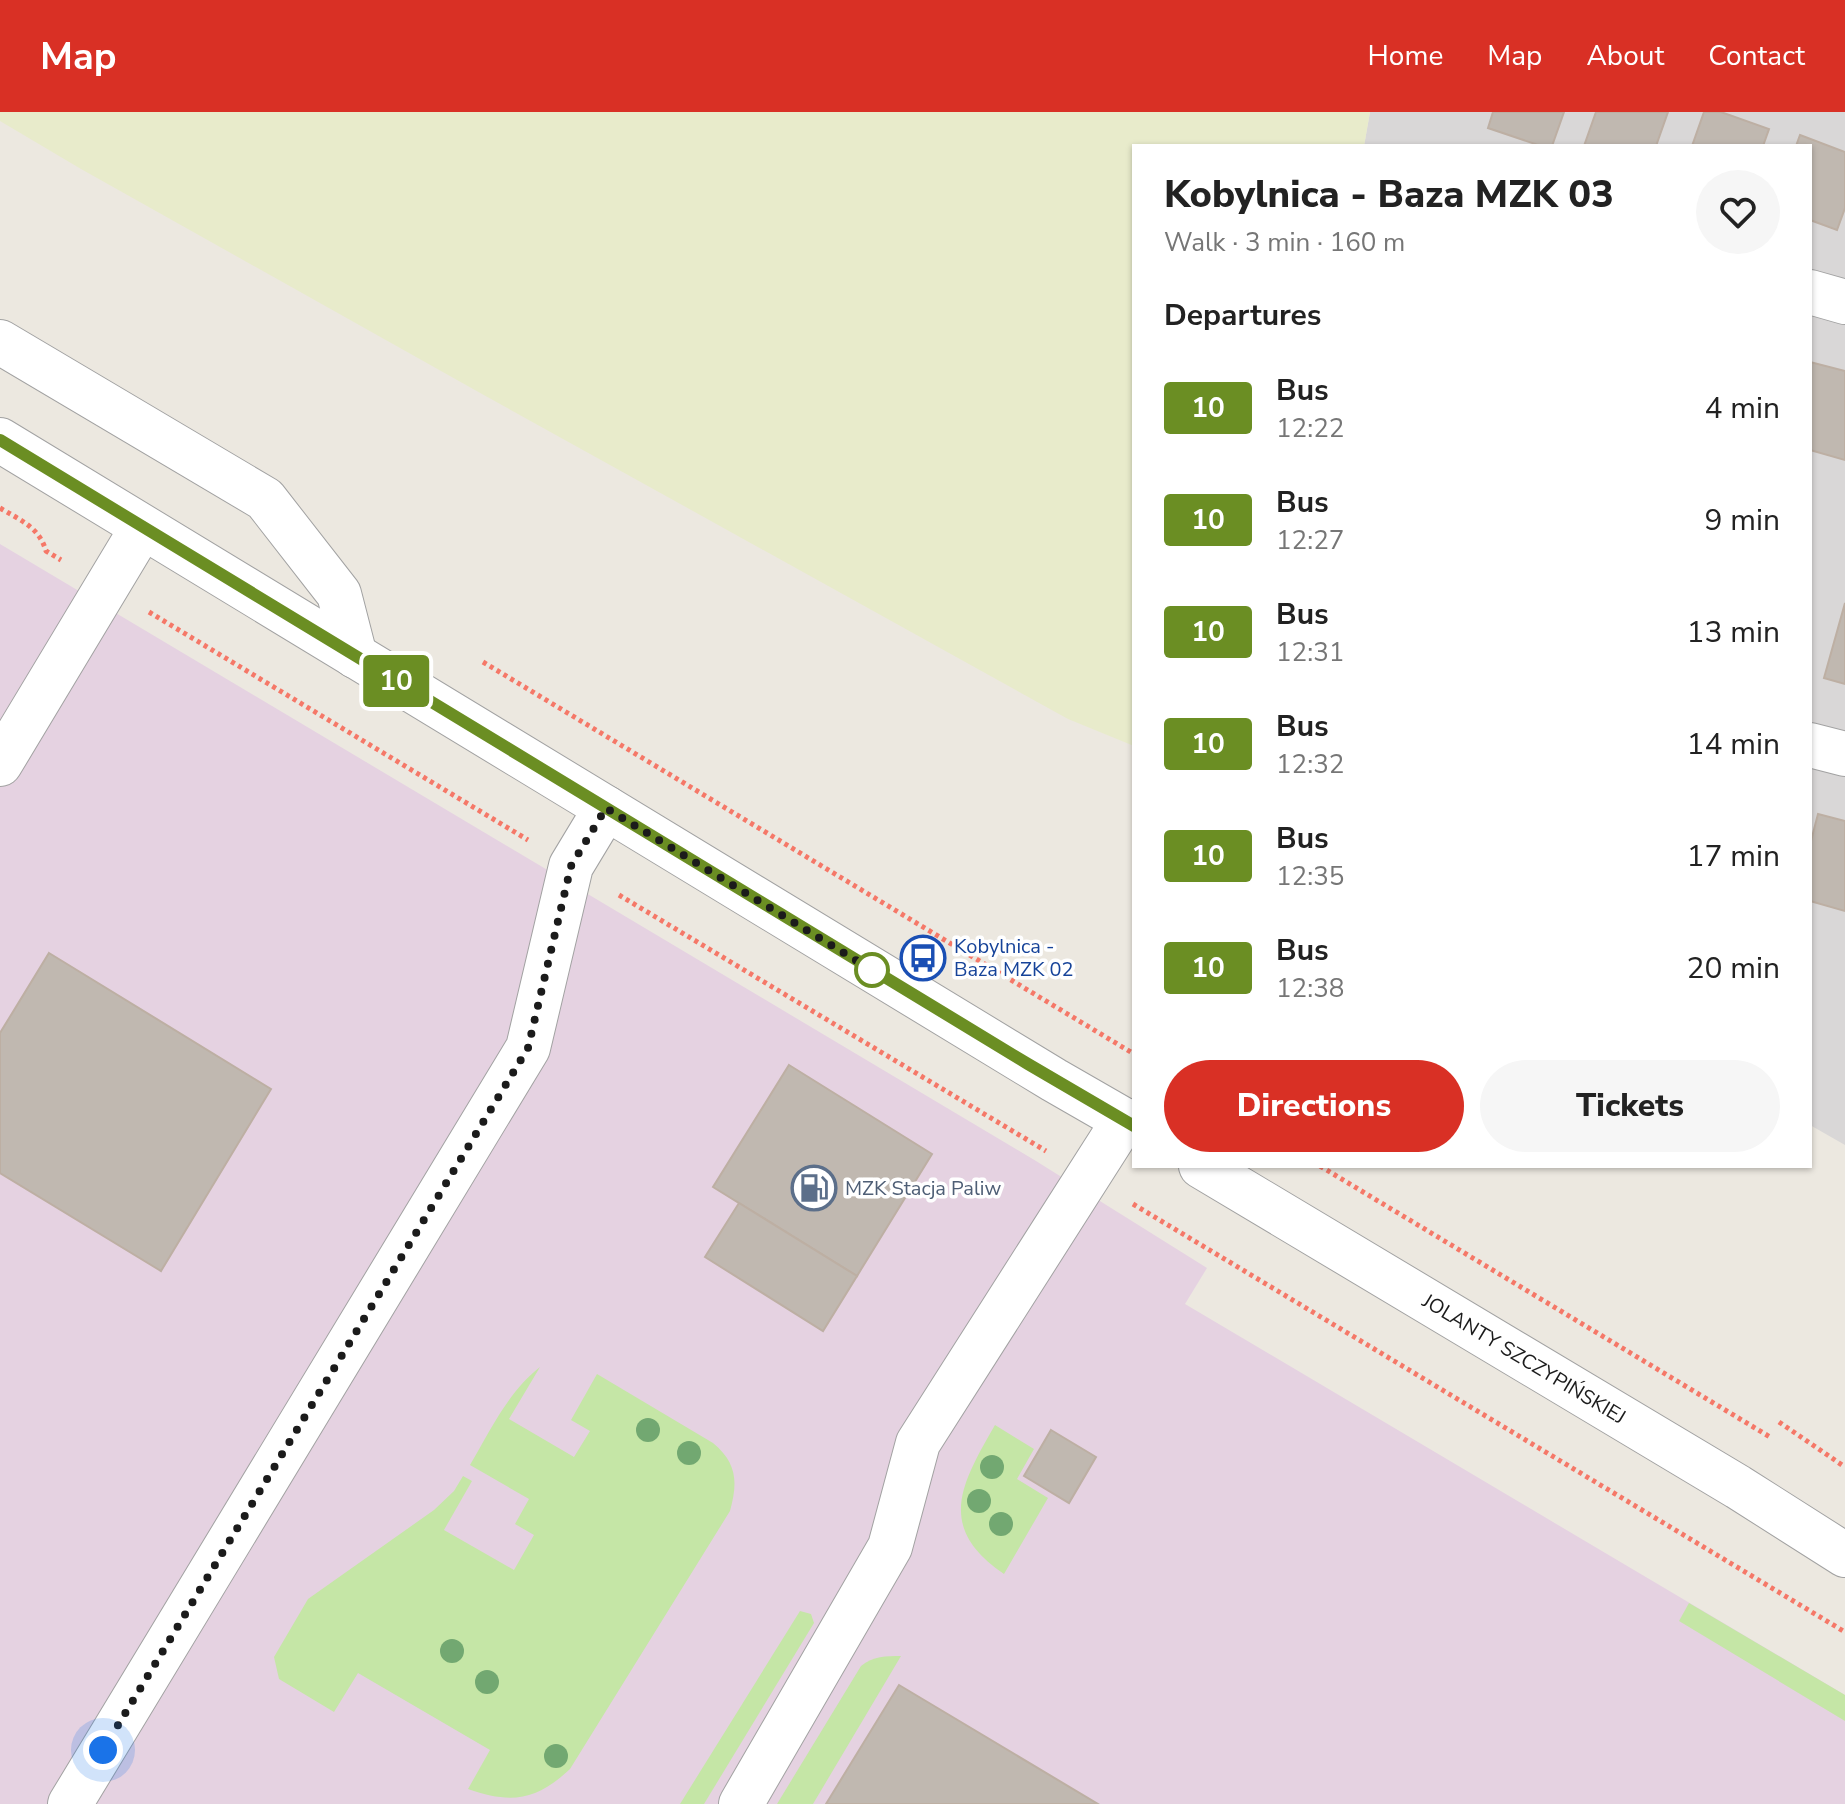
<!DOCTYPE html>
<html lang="en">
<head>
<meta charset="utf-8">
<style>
  :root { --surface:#fff; --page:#f6f6f6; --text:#222; --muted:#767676; --accent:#d93025 }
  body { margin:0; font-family:"Nunito Sans",sans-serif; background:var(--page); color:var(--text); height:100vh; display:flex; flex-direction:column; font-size:30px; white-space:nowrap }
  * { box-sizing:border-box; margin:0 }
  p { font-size:26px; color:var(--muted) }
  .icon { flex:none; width:44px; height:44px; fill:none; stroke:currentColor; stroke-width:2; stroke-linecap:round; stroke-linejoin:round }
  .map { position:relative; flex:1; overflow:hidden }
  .panel { position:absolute; left:1132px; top:32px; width:680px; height:1024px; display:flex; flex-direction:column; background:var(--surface); border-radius:0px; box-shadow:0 2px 6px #0004 }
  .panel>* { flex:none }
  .badge { padding:0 16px; border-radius:6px; font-size:28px; line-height:52px }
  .you { position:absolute; width:40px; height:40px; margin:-20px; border:6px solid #fff; border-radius:50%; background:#1a73e8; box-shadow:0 0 0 12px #1a73e833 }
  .map>.badge { position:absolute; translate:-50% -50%; box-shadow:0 0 0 4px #fff }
  h2 { padding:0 32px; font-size:30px; line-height:72px }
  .round { display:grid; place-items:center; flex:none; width:84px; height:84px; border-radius:42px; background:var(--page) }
  .head { display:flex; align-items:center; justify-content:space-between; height:136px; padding:0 32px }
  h1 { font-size:38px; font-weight:800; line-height:60px }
  .button { display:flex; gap:16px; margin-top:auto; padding:16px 32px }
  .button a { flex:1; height:92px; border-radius:48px; background:var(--accent); color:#fff; font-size:32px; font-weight:800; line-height:92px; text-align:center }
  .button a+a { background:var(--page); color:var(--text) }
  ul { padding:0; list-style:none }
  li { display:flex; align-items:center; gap:24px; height:112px; padding:0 32px }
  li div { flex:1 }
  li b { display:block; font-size:30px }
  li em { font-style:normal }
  li .badge { min-width:88px; font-weight:700; text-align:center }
  header { display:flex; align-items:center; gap:48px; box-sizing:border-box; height:112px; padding:0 40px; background:var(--accent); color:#fff }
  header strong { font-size:38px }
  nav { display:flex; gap:44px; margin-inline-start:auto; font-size:28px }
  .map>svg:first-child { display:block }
  .residential { fill:#d9d7d7 }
  .industrial { fill:#e5d2e1 }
  .farmland { fill:#e8ebcb }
  .grass { fill:#c5e6a6 }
  .building { fill:#c0b8b0; stroke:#bdafa3; stroke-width:2 }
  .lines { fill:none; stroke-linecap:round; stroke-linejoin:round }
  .minor-casing { stroke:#a2a2a2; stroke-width:46 }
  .path { stroke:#f57868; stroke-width:5; stroke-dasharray:4 4; stroke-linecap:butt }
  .minor { stroke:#fff; stroke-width:44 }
  .tree { fill:#72a871 }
  .line-casing { stroke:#fff; stroke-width:18 }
  .line { stroke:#6b8e23; stroke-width:12 }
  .walk { stroke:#1b1b1b; stroke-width:8; stroke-dasharray:0 14.4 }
  .stop-dot { fill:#fff; stroke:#6b8e23; stroke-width:4 }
  .labels { text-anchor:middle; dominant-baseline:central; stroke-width:7; stroke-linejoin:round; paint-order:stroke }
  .transit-label { font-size:20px; fill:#164399; stroke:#fff; text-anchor:start }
  .service-label { font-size:20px; fill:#4e5e75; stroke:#fff; text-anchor:start }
  .street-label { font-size:20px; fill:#1b1b1b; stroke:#fff }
</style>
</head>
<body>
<header>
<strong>Map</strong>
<nav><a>Home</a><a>Map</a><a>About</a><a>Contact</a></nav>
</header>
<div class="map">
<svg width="1845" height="1692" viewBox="0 0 1845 1692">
  <rect width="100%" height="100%" fill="#ece8e0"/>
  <polygon class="residential" points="1370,0 1845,0 1845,1033 1810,1013 1810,34 1364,34"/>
  <polygon class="industrial" points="0,432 1036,1049 1207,1156 1185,1192 1845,1583 1845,1692 0,1692"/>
  <polygon class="farmland" points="0,0 1370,0 1364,34 1134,34 1134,634 1068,607 482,282 81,57 0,9"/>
  <g class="grass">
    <path d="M540,1255L509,1307L574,1345L590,1319L571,1308L597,1262L713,1331C737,1351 738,1370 730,1399L570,1657C536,1689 511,1692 468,1677L490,1638L358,1561L334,1600L279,1567L274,1545L308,1487L434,1398L454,1379L463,1364L472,1369L444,1418L514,1458L534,1423L515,1412L529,1387L470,1353C490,1319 508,1280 540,1255Z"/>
    <path d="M995,1313L1034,1337L1017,1367L1048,1386L1004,1462C935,1415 962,1371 995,1313Z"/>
    <polygon points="1689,1491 1845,1583 1845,1609 1679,1509"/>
    <polygon points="800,1499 811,1502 814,1511 704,1692 680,1692"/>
    <path d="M901,1544L813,1692H777L861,1554C873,1544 886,1544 901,1544Z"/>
  </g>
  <g class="building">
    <polygon points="1493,0 1564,0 1552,34 1541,34 1488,16"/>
    <polygon points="1596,0 1668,0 1656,34 1584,34"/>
    <polygon points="1704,0 1721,0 1769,17 1763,34 1692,34"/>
    <polygon points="1800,23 1845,40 1845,96 1837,118 1810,108 1810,34 1796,34"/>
    <polygon points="1810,250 1845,259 1845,348 1810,338"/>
    <polygon points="1845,491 1845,572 1824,566"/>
    <polygon points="1818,702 1845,709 1845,799 1810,789 1810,733"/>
    <polygon points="49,841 271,977 161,1159 0,1061 0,921"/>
    <polygon points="789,953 932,1042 857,1164 713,1075"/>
    <polygon points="739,1091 857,1164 823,1219 705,1145"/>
    <polygon points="1051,1318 1096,1345 1069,1391 1024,1364"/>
    <polygon points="899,1573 1098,1692 826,1692"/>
  </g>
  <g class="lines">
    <g class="minor-casing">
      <g id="minor">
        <polyline points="1810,180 1845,190"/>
        <polyline points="0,230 265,387 339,482 355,544"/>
        <polyline points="0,328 1054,968 1134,1014"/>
        <polyline points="1810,633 1845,642"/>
        <polyline points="0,652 142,416"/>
        <polyline points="1201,1054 1738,1375 1845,1443"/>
        <polyline points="70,1692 528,936 571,754 606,696"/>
        <polyline points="741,1692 890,1435 918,1331 1124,1008"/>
      </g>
    </g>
    <g class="path">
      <path d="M0,396C20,408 39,415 46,439L61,448"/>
      <polyline points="149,500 528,728"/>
      <polyline points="483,550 1134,942"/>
      <polyline points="619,783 1046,1039"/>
      <polyline points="1320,1054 1770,1325"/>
      <polyline points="1133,1092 1845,1520"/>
      <polyline points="1779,1310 1845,1355"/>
    </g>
    <use href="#minor" class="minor"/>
  </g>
  <g class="tree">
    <circle cx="648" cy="1318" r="12"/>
    <circle cx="689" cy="1341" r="12"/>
    <circle cx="992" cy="1355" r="12"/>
    <circle cx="979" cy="1389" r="12"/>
    <circle cx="1001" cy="1412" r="12"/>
    <circle cx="452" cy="1539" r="12"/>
    <circle cx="487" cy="1570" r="12"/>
    <circle cx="556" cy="1644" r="12"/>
  </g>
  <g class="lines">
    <g class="line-casing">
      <polyline id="line" points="0,328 1028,952 1134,1014"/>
    </g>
    <use href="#line" class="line"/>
    <polyline class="walk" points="103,1638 528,936 571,754 606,696 872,858"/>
  </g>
  <defs>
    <g id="bus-ring" transform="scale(2.3)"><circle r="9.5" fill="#fff" stroke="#1a4fb4" stroke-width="1.5"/><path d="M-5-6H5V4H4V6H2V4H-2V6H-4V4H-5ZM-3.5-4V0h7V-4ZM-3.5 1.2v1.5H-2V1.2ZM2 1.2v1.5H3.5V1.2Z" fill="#1a4fb4"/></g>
    <g id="fuel-ring" transform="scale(2.3)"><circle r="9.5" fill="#fff" stroke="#5c6f8a" stroke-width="1.5"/><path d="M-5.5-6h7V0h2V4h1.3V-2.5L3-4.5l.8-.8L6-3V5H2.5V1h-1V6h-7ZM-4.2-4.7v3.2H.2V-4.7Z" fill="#5c6f8a"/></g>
  </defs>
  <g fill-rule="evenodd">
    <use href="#bus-ring" x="923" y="846"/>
    <use href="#fuel-ring" x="814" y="1076"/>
  </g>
  <circle class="stop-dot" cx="872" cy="858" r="16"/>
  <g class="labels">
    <g class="transit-label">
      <text x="954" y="834">Kobylnica -<tspan x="954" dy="23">Baza MZK 02</tspan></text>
    </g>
    <g class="service-label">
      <text x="845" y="1076">MZK Stacja Paliw</text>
    </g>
    <g class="street-label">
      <text transform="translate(1524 1247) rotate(31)">JOLANTY SZCZYPIŃSKIEJ</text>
    </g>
  </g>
</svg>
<div class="you" style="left:103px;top:1638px"></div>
<b class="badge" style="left:396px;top:569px;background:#6b8e23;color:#fff">10</b>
<section class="panel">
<div class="head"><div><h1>Kobylnica - Baza MZK 03</h1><p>Walk · 3 min · 160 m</p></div><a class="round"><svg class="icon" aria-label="heart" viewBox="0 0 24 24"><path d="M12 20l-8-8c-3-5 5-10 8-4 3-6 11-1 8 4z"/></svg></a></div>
<h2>Departures</h2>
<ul>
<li><span class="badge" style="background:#6b8e23;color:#fff">10</span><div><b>Bus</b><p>12:22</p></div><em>4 min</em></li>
<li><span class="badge" style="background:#6b8e23;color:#fff">10</span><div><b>Bus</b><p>12:27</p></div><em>9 min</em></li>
<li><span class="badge" style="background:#6b8e23;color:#fff">10</span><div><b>Bus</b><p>12:31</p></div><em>13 min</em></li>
<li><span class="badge" style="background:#6b8e23;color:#fff">10</span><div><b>Bus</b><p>12:32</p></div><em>14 min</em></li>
<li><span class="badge" style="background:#6b8e23;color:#fff">10</span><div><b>Bus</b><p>12:35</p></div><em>17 min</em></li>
<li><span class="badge" style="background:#6b8e23;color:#fff">10</span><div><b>Bus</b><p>12:38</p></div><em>20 min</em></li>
</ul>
<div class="button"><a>Directions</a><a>Tickets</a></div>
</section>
</div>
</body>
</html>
